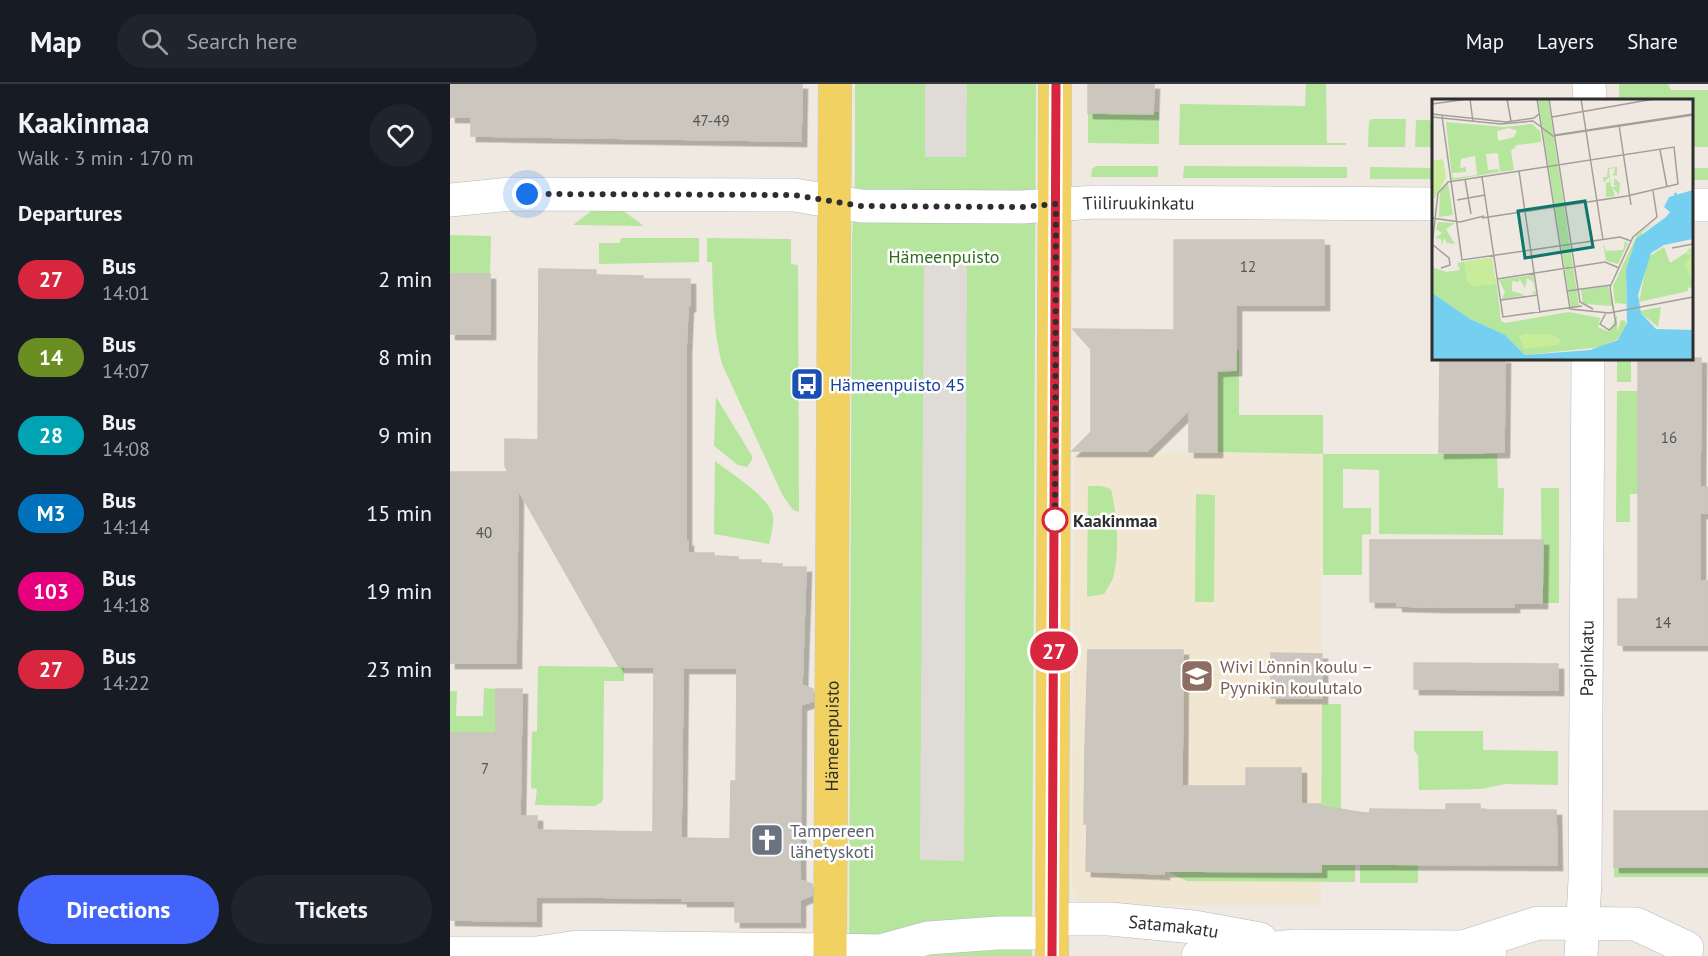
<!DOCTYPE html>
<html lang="en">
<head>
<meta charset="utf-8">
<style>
  :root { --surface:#171b24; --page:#20242c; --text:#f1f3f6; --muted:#9ea1a6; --line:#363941; --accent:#4264fb }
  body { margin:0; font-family:"PT Sans",sans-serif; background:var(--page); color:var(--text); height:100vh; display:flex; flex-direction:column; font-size:22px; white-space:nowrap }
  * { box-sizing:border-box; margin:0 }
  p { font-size:20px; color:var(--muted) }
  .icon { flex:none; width:33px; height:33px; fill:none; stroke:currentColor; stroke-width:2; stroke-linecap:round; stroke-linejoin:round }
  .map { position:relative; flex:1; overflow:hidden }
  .details { display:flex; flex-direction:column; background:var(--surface); width:450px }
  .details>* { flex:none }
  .badge { padding:0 12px; border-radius:20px; font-size:21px; line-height:39px }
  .you { position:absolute; width:30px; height:30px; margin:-15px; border:4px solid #fff; border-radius:50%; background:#1a73e8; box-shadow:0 0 0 9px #1a73e833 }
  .map>.badge { position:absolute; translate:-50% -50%; box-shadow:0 0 0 3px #fff }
  h2 { padding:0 18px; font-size:22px; line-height:54px }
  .round { display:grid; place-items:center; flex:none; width:63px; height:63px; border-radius:32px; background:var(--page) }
  .overview { display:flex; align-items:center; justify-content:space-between; height:102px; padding:0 18px }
  h1 { font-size:28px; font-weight:800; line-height:45px }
  .primary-button { display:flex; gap:12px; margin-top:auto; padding:12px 18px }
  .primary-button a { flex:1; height:69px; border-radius:36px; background:var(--accent); color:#fff; font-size:24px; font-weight:800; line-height:69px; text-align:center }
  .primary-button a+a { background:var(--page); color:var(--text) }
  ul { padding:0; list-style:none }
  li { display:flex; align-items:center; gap:18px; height:78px; padding:0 18px }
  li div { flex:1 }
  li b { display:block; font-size:22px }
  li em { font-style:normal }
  li .badge { min-width:66px; font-weight:700; text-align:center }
  header { display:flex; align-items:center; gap:36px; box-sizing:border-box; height:84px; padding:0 30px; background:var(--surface); border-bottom:2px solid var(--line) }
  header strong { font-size:28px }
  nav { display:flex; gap:33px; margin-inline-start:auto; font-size:21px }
  .search { width:420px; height:54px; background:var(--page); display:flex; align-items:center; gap:15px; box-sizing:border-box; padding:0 21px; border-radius:33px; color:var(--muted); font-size:22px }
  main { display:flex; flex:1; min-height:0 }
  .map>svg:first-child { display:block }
  .education { fill:#f0e6d1 }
  .green { fill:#b6e59e }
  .plaza { fill:#dfdcd8 }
  .building { fill:#cbc7bf; stroke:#cbc5ba; stroke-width:1.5; fill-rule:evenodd; filter:url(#shadow) }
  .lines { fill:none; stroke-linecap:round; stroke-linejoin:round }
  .minor-casing { stroke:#b4b7c1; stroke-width:34 }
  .major-casing { stroke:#c9c9c9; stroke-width:34 }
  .minor { stroke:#fff; stroke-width:33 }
  .major { stroke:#f2d163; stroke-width:33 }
  .line-casing { stroke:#fff; stroke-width:14 }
  .line { stroke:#d7263d; stroke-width:9 }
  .walk { stroke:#2e2e2e; stroke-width:6; stroke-dasharray:0 10.8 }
  .stop-dot { fill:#fff; stroke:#d7263d; stroke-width:3 }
  .labels { text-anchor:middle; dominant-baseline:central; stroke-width:5; stroke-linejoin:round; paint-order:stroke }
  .number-label { font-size:15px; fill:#555452 }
  .street-label { font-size:18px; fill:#2e2e2e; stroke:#fff }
  .park-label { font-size:18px; fill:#2c6e1b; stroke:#fff }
  .transit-label { font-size:18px; fill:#164399; stroke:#fff; text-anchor:start }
  .stop-label { font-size:18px; font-weight:bold; fill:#2e2e2e; stroke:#fff; text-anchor:start }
  .education-label { font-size:18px; fill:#785e54; stroke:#fff; text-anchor:start }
  .worship-label { font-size:18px; fill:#5b616d; stroke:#fff; text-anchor:start }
  .inset-river { fill:none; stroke:#75cff0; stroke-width:3 }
  .inset-road { fill:none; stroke:#a29e99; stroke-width:1.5 }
  .view { fill:#0f766e; fill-opacity:0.15; stroke:#0f766e; stroke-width:3 }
  .inset-edge { fill:none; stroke:#2e2e2e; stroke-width:3 }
</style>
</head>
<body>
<header>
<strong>Map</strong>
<div class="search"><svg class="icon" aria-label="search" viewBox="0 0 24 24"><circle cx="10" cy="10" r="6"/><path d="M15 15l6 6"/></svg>Search here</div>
<nav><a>Map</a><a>Layers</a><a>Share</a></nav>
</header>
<main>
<section class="details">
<div class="overview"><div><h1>Kaakinmaa</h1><p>Walk · 3 min · 170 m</p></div><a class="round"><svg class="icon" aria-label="heart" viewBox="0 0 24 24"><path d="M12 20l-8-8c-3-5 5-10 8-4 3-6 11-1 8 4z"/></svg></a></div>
<h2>Departures</h2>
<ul>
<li><span class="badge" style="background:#d7263d;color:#fff">27</span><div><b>Bus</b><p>14:01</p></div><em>2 min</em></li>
<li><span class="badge" style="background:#6b8e23;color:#fff">14</span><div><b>Bus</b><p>14:07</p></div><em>8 min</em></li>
<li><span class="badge" style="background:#00a3b4;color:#fff">28</span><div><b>Bus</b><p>14:08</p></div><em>9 min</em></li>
<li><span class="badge" style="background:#0072bc;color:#fff">M3</span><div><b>Bus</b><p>14:14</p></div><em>15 min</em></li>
<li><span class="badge" style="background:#e6007e;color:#fff">103</span><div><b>Bus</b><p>14:18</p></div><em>19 min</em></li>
<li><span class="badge" style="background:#d7263d;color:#fff">27</span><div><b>Bus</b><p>14:22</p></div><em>23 min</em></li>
</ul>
<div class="primary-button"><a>Directions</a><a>Tickets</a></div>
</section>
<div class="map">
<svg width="1258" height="872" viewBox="0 0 1258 872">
  <defs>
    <filter id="shadow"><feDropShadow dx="5.5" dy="5.5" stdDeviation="0" flood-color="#0004"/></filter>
  </defs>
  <rect width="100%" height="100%" fill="#efe9e1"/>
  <polygon class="education" points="624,368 873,370 871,822 640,821 630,818 624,811 622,803"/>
  <g class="green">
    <polygon points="405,0 586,0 582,872 399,872 402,156 405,95"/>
    <polygon points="856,0 876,0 877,59 897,59 895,61 729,61 730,20 855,22"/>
    <polygon points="1169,0 1218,0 1221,6 1258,6 1258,63 1242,63 1242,16 1169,16"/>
    <polygon points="703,28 709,28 709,60 638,59 638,29 702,30"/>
    <polygon points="922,35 956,35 955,63 918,63 919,37"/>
    <polygon points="966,36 980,36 980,39 983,39 983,63 965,63"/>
    <polygon points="646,82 708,82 708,93 641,93 642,85"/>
    <polygon points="734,82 897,83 897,94 733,94"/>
    <polygon points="920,83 983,84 983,95 920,95"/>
    <rect x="1242" y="84" width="16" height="12"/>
    <polygon points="144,125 172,126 194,142 123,141"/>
    <polygon points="0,151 41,152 40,190 0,190"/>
    <polygon points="171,154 249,154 249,178 149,180 149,159 170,159"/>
    <path d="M257,154L341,155V180L348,181L349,428L343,426L333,412L272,280C263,246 263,213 262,178H257Z"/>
    <polygon points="786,266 789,266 789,331 873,331 873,370 1047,370 1048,404 1054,404 1053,451 929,450 929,386 893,385 893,424 921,424 921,450 912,451 912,491 873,491 873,370 767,368 767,287 786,286"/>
    <rect x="1167" y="275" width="14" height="23"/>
    <polygon points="1167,307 1188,307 1188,410 1180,410 1180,438 1166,438"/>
    <polygon points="266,313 302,372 302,376 297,383 288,381 264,362"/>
    <path d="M265,377C281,390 319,412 323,432C324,441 321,451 319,460L264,450Z"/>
    <path d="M638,402H651L661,405C667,430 670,469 663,494C661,499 657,505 654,510L637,513Z"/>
    <polygon points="1091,404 1109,404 1109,519 1092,519"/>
    <polygon points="746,410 765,411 764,518 745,518"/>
    <polygon points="88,582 174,583 174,597 154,597 153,714 152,718 145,722 85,721 87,705 81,704 82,648 87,647"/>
    <polygon points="34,604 46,605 46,627 68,650 0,649 0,607 7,607 6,632 33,632"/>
    <polygon points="872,620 891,620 891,728 905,728 905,798 737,797 720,789 720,787 871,787"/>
    <polygon points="964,647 1033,647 1033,666 1108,667 1108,701 1055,700 1031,705 969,706 968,672 964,666"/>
    <polygon points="910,728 920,728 919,780 968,781 968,799 910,799"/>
    <rect x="1164" y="783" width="94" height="10"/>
  </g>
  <g class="plaza">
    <polygon points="475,0 517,0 516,73 475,73"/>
    <polygon points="474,170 517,171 514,777 470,776"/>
  </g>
  <g class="building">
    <polygon points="0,0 352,0 351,57 21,52 21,33 0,33"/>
    <polygon points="638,0 704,0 703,30 638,29"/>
    <polygon points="724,156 874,156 874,221 786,221 786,286 767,287 767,368 739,368 739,326 697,367 622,367 641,348 641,265 623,245 724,246"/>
    <path d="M89,185L146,186V191L193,192V195H240V222H238L236,266V457H238V469H264V472L288,473V476H311V479L332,480V483H356L352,601L363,605V617L351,621L350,796L362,800V811L350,816V838H285V817H232V814L123,813H86V837L0,836V649H46V605H72L70,732H87V746L203,748L204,583H169L68,405L66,579H0V388H58L55,382V355L88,356ZM233,584H287L286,697H281L280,755L231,754Z"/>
    <rect x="0" y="190" width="40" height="60"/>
    <polygon points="990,274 1055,274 1054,368 989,369"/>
    <polygon points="1188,274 1251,274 1250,403 1258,403 1258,429 1250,429 1250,497 1258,497 1258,561 1168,561 1168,515 1188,515"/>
    <polygon points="920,456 1093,456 1092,519 1064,519 1064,523 991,523 947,522 947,518 920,518"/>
    <polygon points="638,566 733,566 732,702 796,702 796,684 851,684 851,720 871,720 871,722 920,730 920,725 996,726 996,720 1030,720 1030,726 1106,726 1107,781 871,780 871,788 714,787 714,790 636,787 637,740 634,740 635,666"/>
    <polygon points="821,569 872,570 872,614 821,614"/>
    <polygon points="964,579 1108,580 1108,606 964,605"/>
    <rect x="1164" y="727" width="94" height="56"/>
  </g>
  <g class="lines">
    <g class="minor-casing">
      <g id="minor">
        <polyline points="1139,0 1140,16"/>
        <path id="s1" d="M0,116L61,110L344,111L411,122L572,123L646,118L984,120"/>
        <polyline points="1242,121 1258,121"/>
        <path id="s2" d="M602,835H660L744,843L810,855"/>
        <polyline points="1013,863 1088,839 1186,840 1237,864"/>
        <polyline points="431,867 478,854 548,849 602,849"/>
        <polyline points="0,869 87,869 127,863 380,866 431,867 446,872"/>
        <polyline points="748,872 845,862 1013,863 1040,872"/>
        <path id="s3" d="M1131,872L1135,796L1138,274"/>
      </g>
    </g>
    <g class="major-casing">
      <g id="major">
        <path id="s4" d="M380,872L385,0"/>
        <polyline points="602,872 605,0"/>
      </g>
    </g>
    <use href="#minor" class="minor"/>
    <use href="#major" class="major"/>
  </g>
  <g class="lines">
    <g class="line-casing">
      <polyline id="line" points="602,872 606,0"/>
    </g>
    <use href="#line" class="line"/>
    <polyline class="walk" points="77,110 344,111 411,122 572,123 606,120 605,436"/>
  </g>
  <defs>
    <g id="bus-square" transform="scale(1.725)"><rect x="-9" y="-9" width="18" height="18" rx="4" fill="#1a4fb4" stroke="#fff"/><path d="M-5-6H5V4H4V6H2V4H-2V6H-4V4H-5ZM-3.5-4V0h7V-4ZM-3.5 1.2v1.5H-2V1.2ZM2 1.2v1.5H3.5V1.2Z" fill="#fff"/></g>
    <g id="school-square" transform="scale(1.725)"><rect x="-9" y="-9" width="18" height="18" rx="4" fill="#8d6e63" stroke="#fff"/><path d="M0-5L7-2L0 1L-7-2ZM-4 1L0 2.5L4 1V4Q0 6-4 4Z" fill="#fff"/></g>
    <g id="church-square" transform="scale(1.725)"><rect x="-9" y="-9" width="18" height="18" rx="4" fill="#6b7280" stroke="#fff"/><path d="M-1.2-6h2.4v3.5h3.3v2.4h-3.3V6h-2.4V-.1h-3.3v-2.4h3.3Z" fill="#fff"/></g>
  </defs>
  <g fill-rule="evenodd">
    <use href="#bus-square" x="357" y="300"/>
    <use href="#school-square" x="747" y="592"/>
    <use href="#church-square" x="317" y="756"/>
  </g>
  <circle class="stop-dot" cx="605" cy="436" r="12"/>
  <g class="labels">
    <g class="number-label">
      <text x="261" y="36">47-49</text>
      <text x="798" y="182">12</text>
      <text x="1219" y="353">16</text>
      <text x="34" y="448">40</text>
      <text x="1213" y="538">14</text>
      <text x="35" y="684">7</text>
    </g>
    <g class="street-label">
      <text stroke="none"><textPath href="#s1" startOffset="690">Tiiliruukinkatu</textPath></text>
      <text stroke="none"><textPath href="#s3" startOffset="298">Papinkatu</textPath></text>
      <text stroke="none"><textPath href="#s4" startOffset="220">Hämeenpuisto</textPath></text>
      <text stroke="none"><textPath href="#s2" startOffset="122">Satamakatu</textPath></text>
    </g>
    <g class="park-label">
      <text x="494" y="172">Hämeenpuisto</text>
    </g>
    <g class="transit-label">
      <text x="380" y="300">Hämeenpuisto 45</text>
    </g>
    <g class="stop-label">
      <text x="623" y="436">Kaakinmaa</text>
    </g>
    <g class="education-label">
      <text x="770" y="582">Wivi Lönnin koulu –<tspan x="770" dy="21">Pyynikin koulutalo</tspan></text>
    </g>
    <g class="worship-label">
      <text x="340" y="746">Tampereen<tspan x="340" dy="21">lähetyskoti</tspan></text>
    </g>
  </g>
  <g transform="translate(982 15)">
    <rect width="261" height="261" fill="#efe9e1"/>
    <path d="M106,0H116L147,207L139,209ZM14,23L72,28L100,25L108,32L110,49L109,43L85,46L79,52L82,71L68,73L66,54L54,55L56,71L66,70L67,73L20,81ZM77,29L85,32L82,38L66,42L65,32ZM43,57L45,76L21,79L20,74L34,73V68L28,69L29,60ZM185,68V76L181,77L183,69L177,70L179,88L186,87L182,86V79L188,84L187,96L180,88L183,97L174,98V84L178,83L177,78L172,83L171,78H175L176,69ZM16,84L21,116L7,118L8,92ZM6,123L23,124L14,130L23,145L15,144L12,139L10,146L9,140L3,139L10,134L4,130ZM223,123L210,134L194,171V205L183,204L181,187L205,136ZM193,142L196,144L186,165L174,162L171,143L174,152L191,151ZM232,148L238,164L261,149V190L256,188V192L207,203L216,158ZM56,159L49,186L64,180L69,222L73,224L137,213L168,219L166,228L177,233L185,216V233L189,221L194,222L195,213L193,232L188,239L169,248L93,256L76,239L38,220L0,195V168L14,173L28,171L25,164ZM101,176L104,195L99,194L103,192L101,183L95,179L93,189L87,179V183L80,182V192L93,196L70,200L73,193L67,181ZM176,187L181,207L151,205L149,191ZM229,208L226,228L208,213V212Z" fill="#b6e59e" fill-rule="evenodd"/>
    <path d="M11,60L14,79L3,99H0V62ZM261,149V180L260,182L253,166L259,156H254L256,150ZM60,159L64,185L41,188L35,182L32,163ZM94,235H118L128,240L127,246L92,250L87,237Z" fill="#c9ec9a"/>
    <path d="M261,91V140L232,146L219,154L206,196L209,214L224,230L261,231V261H0V194L38,220L73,236L93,256L158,251L186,241L195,224L194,171L204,140L234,118L238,113L232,108L237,98Z" fill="#75cff0"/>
    <path class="inset-river" d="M201,207L202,179L214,146L247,122L250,110L243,94M188,261L203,230M195,261L200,254L205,226L202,211M201,261L205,233M205,261L206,233"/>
    <path class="inset-road" d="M38,0L41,23M75,0L79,22M105,0L138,210L177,214L261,198M117,0L148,203L161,210M149,0L171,141M0,5L36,0M0,15L74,23L102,19L107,15M10,17L30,161L188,138L199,142M0,18L69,25L101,22L121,37L261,16M120,18L222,0M187,26L199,106M123,36L261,15M228,51L235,88M87,72L108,214M50,78L71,218L150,207M33,80L39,115M25,101L53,96M0,119L28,123L52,117M1,146L17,159L18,166L9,169M0,147L6,94L16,83L242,48L246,85L195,97L50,119M240,149L261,145M65,180L173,163L187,169M135,192L179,186M69,201L106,196M181,208L178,188L201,138L225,118L221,92M174,214L168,225L177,231L184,225L181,208"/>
    <path class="view" d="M153,102L161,148L93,159L86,112Z"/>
    <rect width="261" height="261" class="inset-edge"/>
  </g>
</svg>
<div class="you" style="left:77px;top:110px"></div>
<b class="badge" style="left:604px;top:567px;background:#d7263d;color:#fff">27</b>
</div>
</main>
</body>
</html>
